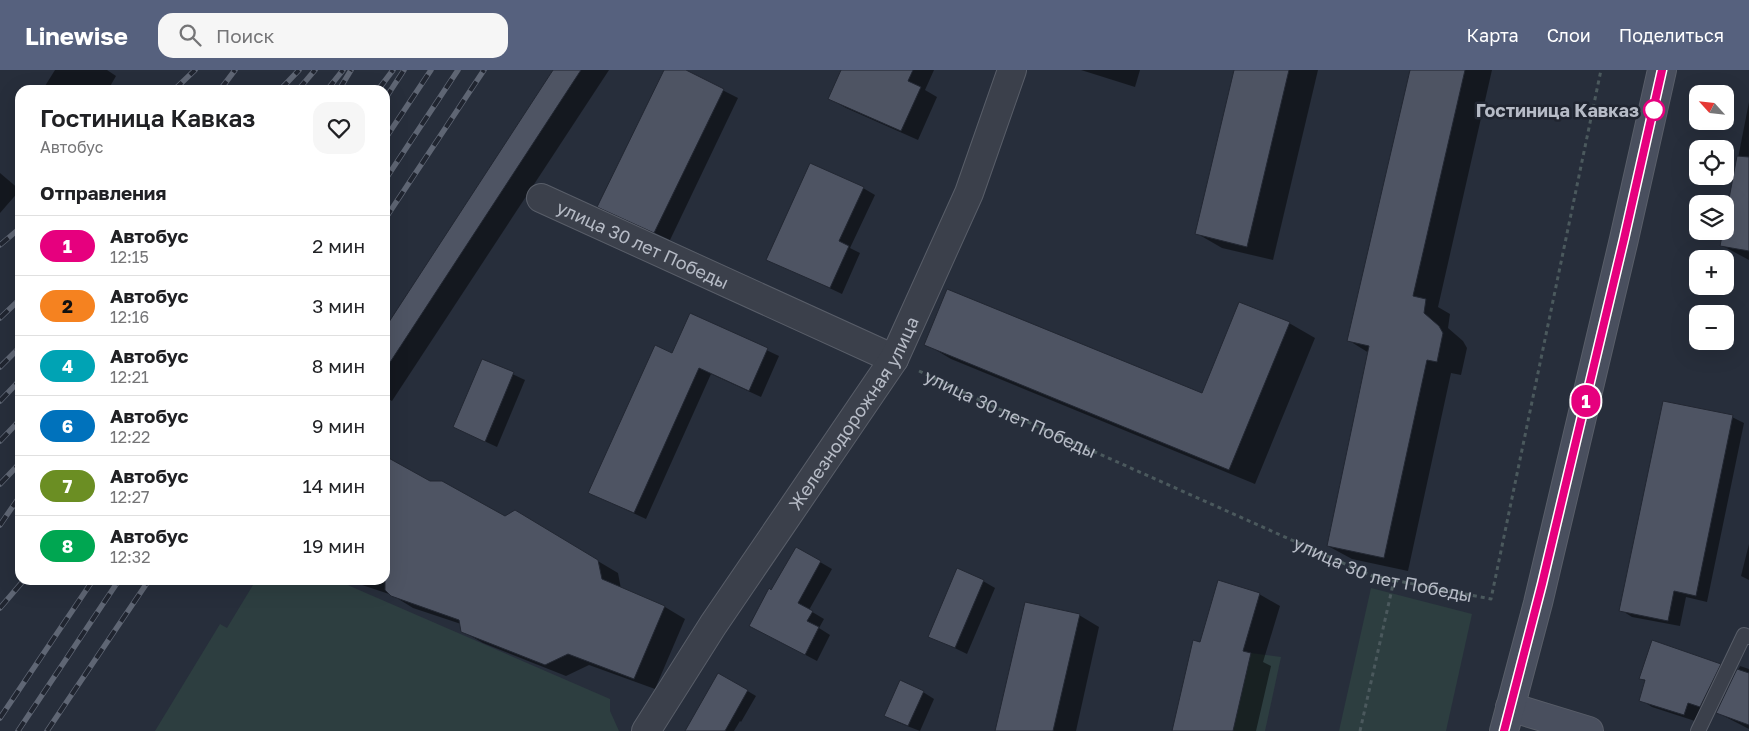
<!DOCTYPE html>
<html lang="ru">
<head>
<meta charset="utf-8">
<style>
  :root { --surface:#fff; --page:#f6f6f6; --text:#202124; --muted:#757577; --line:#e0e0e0; --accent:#56617e }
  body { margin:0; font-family:"Golos Text",sans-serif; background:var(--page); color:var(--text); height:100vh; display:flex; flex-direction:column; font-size:19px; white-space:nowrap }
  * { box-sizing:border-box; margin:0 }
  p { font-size:16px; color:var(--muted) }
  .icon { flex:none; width:28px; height:28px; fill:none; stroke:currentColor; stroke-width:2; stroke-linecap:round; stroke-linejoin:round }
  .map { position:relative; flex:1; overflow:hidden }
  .sheet { position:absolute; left:15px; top:15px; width:375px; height:500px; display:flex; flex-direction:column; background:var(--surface); border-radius:15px; box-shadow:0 5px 20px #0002 }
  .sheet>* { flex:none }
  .badge { padding:0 10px; border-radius:16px; font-size:18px; line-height:32px }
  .needle { width:32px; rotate:297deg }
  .controls { position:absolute; left:1689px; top:15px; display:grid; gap:10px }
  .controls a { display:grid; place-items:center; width:45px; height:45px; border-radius:10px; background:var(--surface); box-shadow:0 5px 20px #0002; font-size:25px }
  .map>.badge { position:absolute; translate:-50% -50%; box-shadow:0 0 0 2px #fff }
  h2 { padding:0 25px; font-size:19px; line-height:45px }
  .round { display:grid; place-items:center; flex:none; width:52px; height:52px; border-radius:15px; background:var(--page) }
  .summary { display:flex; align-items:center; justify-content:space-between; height:85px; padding:0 25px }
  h1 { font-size:24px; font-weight:600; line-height:38px }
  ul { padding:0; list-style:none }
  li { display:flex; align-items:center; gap:15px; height:60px; padding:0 25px; border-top:1px solid var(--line) }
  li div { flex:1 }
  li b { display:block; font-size:19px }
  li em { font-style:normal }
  li .badge { min-width:55px; font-weight:700; text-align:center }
  header { display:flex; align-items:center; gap:30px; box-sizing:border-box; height:70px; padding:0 25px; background:var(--accent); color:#fff }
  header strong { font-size:24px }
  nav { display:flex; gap:28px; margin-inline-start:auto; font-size:18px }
  .search { width:350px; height:45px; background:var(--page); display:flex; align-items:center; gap:12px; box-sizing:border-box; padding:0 18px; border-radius:15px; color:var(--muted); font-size:19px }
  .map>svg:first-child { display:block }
  .green { fill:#2d3e40 }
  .shadow { fill:#0007 }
  .building { fill:#4e5463; stroke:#222732 }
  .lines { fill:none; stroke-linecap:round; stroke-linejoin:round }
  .lane-casing { stroke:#595e69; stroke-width:16 }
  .street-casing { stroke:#595e69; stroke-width:30 }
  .secondary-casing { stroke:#595e69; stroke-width:30 }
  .path { stroke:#4b595d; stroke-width:3; stroke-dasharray:4 4; stroke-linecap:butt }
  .lane { stroke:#3b404b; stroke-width:14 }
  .street { stroke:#3b404b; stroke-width:28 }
  .secondary { stroke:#494f5e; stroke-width:28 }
  .rail-casing { stroke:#5f6674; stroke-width:5.5 }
  .rail { stroke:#202530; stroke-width:4; stroke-dasharray:11; stroke-linecap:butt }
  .line-casing { stroke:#fff; stroke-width:11 }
  .line { stroke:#e6007e; stroke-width:8 }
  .stop-dot { fill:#fff; stroke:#e6007e; stroke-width:2.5 }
  .labels { text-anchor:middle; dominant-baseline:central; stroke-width:5; stroke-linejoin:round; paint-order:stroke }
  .stop-label { font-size:18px; font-weight:bold; fill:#b6bbc6; stroke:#202530; text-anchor:end }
  .street-label { font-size:18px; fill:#b6bbc6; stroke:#202530 }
</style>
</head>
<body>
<header>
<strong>Linewise</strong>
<div class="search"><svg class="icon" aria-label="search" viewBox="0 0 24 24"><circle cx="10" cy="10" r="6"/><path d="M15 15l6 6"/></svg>Поиск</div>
<nav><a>Карта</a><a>Слои</a><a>Поделиться</a></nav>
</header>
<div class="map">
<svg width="1749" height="661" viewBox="0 0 1749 661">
  <rect width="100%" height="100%" fill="#272e3b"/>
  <g class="green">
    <polygon points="256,510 336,510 610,629 610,641 619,661 155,661 220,554 227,558"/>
    <polygon points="1371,518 1472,544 1446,661 1339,661"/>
    <polygon points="1251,583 1281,587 1265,661 1233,661"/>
  </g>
  <g class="shadow">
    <polygon points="55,0 107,0 116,6 108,20 51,20 45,16"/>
    <polygon points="555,0 609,0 392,331 385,327 385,260"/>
    <polygon points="665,0 683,0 738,28 670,170 614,144"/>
    <polygon points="843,0 934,0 925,20 937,27 918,70 846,38 830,29"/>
    <polygon points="1081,0 1140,0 1135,17"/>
    <polygon points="1236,0 1318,0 1273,190 1222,178 1196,163"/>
    <polygon points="1411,0 1492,0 1438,237 1450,244 1448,258 1463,271 1467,278 1461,305 1451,303 1408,501 1352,489 1328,476 1369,283 1348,270"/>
    <polygon points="1749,32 1749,190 1721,175"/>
    <polygon points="0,103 20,120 0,143"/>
    <polygon points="863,118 875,125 850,178 860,183 842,224 768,189"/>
    <polygon points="691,245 779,286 761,327 711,304 646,449 590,423 673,284"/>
    <polygon points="1289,253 1315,268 1255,414 951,289 926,274 1202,325"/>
    <polygon points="483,290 525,310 497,377 454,357"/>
    <polygon points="1732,347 1744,353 1707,532 1686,527 1680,556 1632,547 1621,540"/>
    <polygon points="385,387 430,413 505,448 515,442 618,503 621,519 665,537 685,549 655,619 589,595 566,606 483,573 462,561 461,554 413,538 392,525 347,510 385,510"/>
    <polygon points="1749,474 1749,510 1741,506"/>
    <polygon points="796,478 832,499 809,540 824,549 819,558 830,565 817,591 762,562 772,521"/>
    <polygon points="983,511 995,518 967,584 930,566"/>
    <polygon points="1259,524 1280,536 1263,592 1271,596 1256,661 1173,661 1200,573"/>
    <polygon points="1079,545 1099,557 1076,661 997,661"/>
    <polygon points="1720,595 1731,601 1712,643 1700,639 1695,651 1652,637 1641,630 1646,612 1641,608"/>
    <polygon points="1740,596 1749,599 1749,659 1718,643"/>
    <polygon points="719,604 756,626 741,652 740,651 734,661 687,661"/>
    <polygon points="923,622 934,629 920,661 897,652 886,645"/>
  </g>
  <g class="building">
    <polygon points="553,0 581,0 385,300 385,258"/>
    <polygon points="664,0 686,0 724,19 654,163 597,137"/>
    <polygon points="841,0 913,0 908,11 921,17 901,61 828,29"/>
    <polygon points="1234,0 1289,0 1247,177 1195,164"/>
    <polygon points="1410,0 1465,0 1413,226 1426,229 1424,243 1439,256 1443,263 1437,292 1427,290 1384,488 1327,476 1369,276 1347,271"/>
    <polygon points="1737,86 1749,87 1749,181 1720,176 1723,161 1725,161 1725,150"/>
    <polygon points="810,93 864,117 839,171 849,176 830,218 766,190"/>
    <polygon points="947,219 1202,323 1239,232 1290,252 1229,400 924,275"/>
    <polygon points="690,243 768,278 749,321 699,298 634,443 588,423 655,275 672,283"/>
    <polygon points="482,289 514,302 485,372 453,357"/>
    <polygon points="1663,331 1733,345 1696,526 1674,521 1668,551 1619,541"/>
    <polygon points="385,386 430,411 442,411 505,446 515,440 598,490 602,509 665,536 634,609 568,584 545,595 461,562 459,550 391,526 385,520"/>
    <polygon points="796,477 821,491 798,533 813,541 807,551 819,557 805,585 749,556 769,518 771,520"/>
    <polygon points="957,498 984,510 955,578 928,567"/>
    <polygon points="1218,510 1260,523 1243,581 1251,583 1233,661 1172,661 1193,570 1200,572"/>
    <polygon points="1025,532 1080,544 1053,661 995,661"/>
    <polygon points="1652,570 1721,594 1700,637 1688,633 1684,645 1639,631 1645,610 1639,609"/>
    <polygon points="1737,599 1749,603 1749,655 1716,643"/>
    <polygon points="718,603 748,620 725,661 685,661"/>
    <polygon points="900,610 924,621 908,656 884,646"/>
  </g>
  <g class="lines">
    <g class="lane-casing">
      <polyline id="lane" points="1698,661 1744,565 1749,567"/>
    </g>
    <g class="street-casing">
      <g id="street">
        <path id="s2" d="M541,128L894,289"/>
        <path id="s3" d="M646,661L713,555L894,289L969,123L1012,0"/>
      </g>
    </g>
    <g class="secondary-casing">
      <g id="secondary">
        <polyline points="1510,637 1589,661"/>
        <polyline points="1504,661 1538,533 1624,169 1662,0"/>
      </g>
    </g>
    <g class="path">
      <path id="s1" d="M919,301L990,335L1372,506L1491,529L1601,0"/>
      <polyline points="1360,661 1394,510"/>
    </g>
    <use href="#lane" class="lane"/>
    <use href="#street" class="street"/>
    <use href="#secondary" class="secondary"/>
    <g class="rail-casing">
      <g id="rail">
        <polyline points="174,20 195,0"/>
        <polyline points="220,20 235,0"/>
        <polyline points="280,20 299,0"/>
        <polyline points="298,20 315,0"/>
        <polyline points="327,20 343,0"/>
        <polyline points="339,20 351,0"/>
        <polyline points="378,20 393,0"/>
        <polyline points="385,29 404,0"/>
        <polyline points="385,69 431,0"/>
        <polyline points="385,110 458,0"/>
        <polyline points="385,149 484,0"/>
        <polyline points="0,175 20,158"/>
        <polyline points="0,248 20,229"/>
        <polyline points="0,297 20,277"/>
        <polyline points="0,331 20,310"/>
        <polyline points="0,371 20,350"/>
        <polyline points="0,414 20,393"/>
        <polyline points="0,455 20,426"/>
        <polyline points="0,538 24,510"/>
        <polyline points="0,648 93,510"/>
        <polyline points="18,661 119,510"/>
        <polyline points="47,661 149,510"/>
      </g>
    </g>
    <use href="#rail" class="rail"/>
  </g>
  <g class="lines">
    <g class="line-casing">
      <polyline id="line" points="1504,661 1542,514 1624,169 1662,0"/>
    </g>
    <use href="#line" class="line"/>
  </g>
  <circle class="stop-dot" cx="1654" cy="40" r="10"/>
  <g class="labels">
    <g class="stop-label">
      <text x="1639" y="40">Гостиница Кавказ</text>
    </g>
    <g class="street-label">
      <text stroke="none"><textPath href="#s2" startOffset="112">улица 30 лет Победы</textPath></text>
      <text stroke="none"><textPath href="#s3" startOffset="380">Железнодорожная улица</textPath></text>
      <text stroke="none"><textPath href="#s1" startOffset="101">улица 30 лет Победы</textPath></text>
      <text stroke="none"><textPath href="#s1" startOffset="506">улица 30 лет Победы</textPath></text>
    </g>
  </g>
</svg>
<div class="controls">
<a><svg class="needle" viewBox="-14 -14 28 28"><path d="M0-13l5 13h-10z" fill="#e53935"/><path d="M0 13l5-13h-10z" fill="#757577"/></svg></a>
<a><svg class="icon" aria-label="locate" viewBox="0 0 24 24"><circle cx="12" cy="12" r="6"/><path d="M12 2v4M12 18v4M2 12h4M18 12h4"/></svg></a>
<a><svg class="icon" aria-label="layers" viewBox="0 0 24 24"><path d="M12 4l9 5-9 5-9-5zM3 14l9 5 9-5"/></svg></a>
<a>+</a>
<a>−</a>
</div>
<b class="badge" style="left:1586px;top:331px;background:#e6007e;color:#fff">1</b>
<section class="sheet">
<div class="summary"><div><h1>Гостиница Кавказ</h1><p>Автобус</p></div><a class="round"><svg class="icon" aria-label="heart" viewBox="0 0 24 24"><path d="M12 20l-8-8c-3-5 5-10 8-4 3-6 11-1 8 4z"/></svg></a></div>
<h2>Отправления</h2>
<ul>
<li><span class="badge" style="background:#e6007e;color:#fff">1</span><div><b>Автобус</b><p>12:15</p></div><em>2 мин</em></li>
<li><span class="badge" style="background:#f58220;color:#111">2</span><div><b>Автобус</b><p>12:16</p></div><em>3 мин</em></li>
<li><span class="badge" style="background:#00a3b4;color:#fff">4</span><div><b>Автобус</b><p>12:21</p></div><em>8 мин</em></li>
<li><span class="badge" style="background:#0072bc;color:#fff">6</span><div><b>Автобус</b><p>12:22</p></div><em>9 мин</em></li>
<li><span class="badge" style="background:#6b8e23;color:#fff">7</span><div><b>Автобус</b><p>12:27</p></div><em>14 мин</em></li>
<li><span class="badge" style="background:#00a651;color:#fff">8</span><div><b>Автобус</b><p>12:32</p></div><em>19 мин</em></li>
</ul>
</section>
</div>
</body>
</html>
